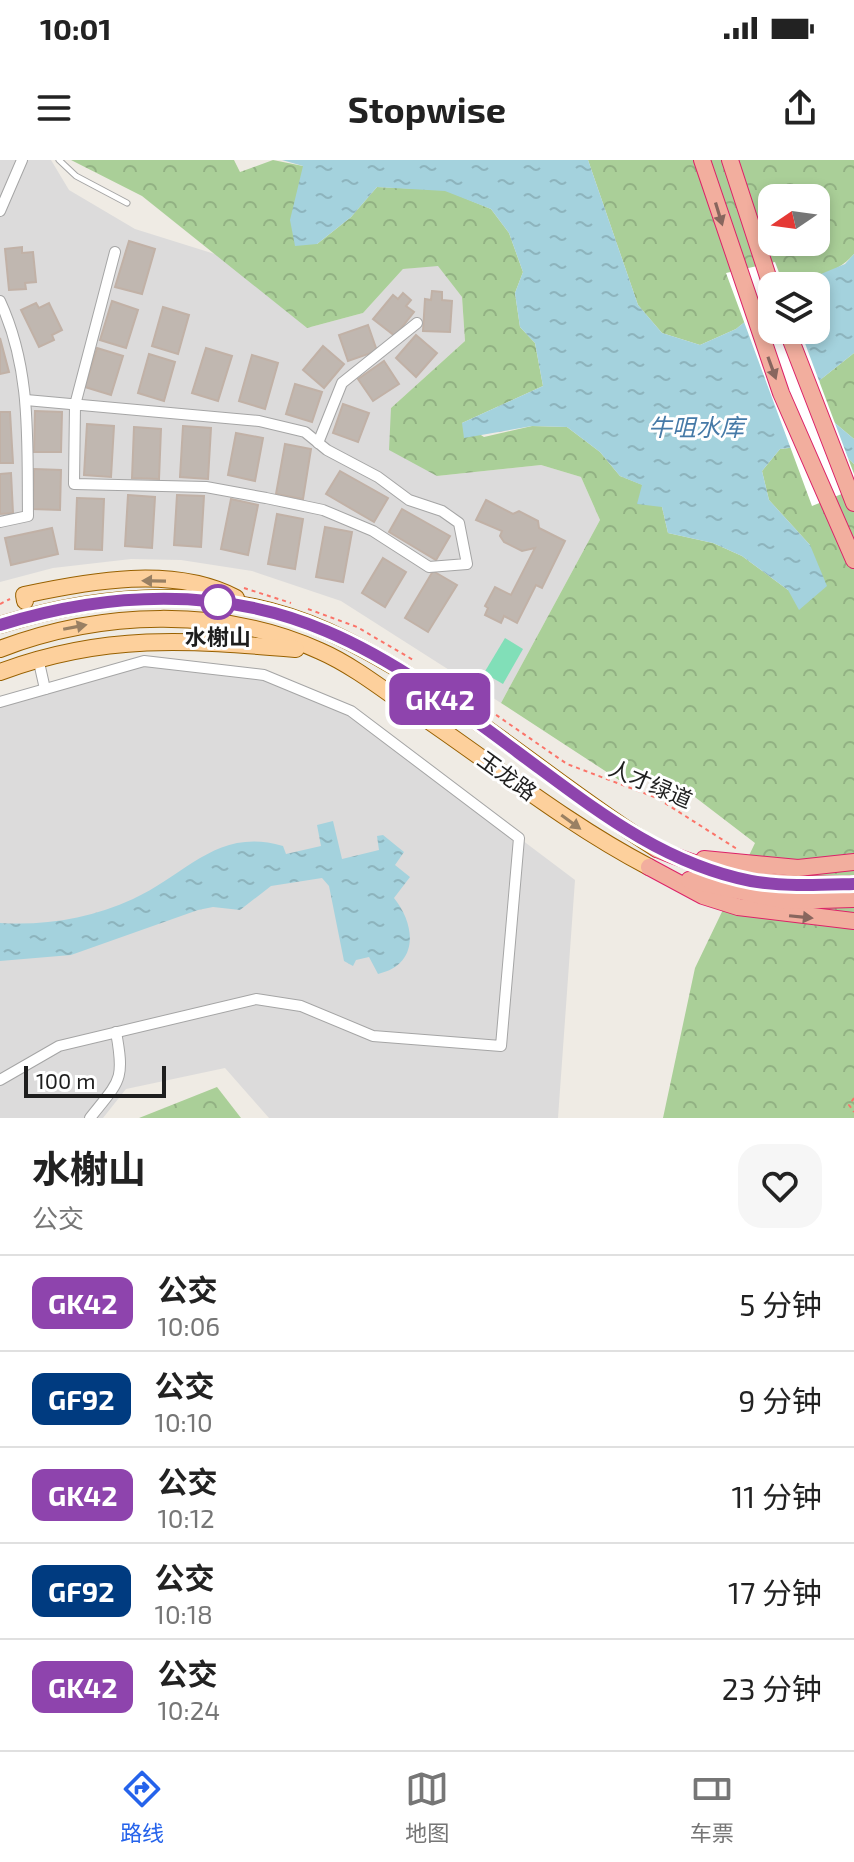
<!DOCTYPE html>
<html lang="zh">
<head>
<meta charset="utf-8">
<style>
  :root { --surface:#fff; --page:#f6f6f6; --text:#222; --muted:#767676; --line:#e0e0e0; --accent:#2563eb }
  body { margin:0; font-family:"Exo 2","Noto Sans SC",sans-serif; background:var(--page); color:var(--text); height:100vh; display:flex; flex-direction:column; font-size:30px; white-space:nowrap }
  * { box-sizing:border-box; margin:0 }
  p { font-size:26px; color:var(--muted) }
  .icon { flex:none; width:44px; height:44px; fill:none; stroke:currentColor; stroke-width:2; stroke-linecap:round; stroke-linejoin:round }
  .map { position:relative; height:958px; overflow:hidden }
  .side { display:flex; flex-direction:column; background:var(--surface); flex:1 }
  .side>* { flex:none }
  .badge { padding:0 16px; border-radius:12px; font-size:28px; line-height:52px }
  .needle { width:52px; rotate:257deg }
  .tools { position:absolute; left:758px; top:24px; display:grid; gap:16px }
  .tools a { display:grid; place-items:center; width:72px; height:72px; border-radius:16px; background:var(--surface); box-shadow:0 4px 12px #0003; font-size:40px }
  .scale { position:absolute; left:24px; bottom:20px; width:142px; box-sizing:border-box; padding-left:8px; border:4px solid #1e1e1e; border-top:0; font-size:22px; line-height:28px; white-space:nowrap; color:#1e1e1e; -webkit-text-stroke:6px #fff; paint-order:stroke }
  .map>.badge { position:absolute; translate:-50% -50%; box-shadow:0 0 0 4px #fff }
  .round { display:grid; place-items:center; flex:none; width:84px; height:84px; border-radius:24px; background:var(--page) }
  .head { display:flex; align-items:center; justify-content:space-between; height:136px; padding:0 32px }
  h1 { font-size:38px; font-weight:700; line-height:60px }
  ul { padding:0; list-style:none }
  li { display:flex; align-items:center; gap:24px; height:96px; padding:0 32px; border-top:2px solid var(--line) }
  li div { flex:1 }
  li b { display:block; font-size:30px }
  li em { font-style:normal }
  li .badge { min-width:88px; font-weight:700; text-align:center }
  .status { display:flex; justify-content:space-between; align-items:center; height:56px; padding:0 40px; background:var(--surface); direction:ltr }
  .status svg { height:22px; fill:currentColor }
  header { display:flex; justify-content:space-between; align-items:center; height:104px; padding:0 32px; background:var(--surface); font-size:36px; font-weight:700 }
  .menu { display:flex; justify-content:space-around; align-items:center; height:112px; border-top:2px solid var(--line); background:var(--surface); font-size:22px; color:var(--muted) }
  .menu a { display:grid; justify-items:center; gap:4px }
  .menu .current { color:var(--accent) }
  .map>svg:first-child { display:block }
  .residential { fill:#dcdbdb }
  .forest { fill:url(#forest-crowns); fill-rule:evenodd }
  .pitch { fill:#81dfb8 }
  .water { fill:url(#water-ripples) }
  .pier { fill:#fff }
  .building { fill:#c0b7b0; stroke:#c1b1a6; stroke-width:2 }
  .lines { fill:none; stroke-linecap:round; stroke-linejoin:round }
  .service-casing { stroke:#a5a5a5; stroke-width:7 }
  .minor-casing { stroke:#a5a5a5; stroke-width:12 }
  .primary-casing { stroke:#986100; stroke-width:18 }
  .trunk-casing { stroke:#dc2268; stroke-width:18 }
  .path { stroke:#fb7469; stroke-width:2; stroke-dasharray:4 4; stroke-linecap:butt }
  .service { stroke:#fff; stroke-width:5 }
  .minor { stroke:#fff; stroke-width:10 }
  .primary { stroke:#fdd09c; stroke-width:16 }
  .trunk { stroke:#f2ae9e; stroke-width:16 }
  .oneway { fill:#88665e }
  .oneway2 { fill:#998063 }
  .line-casing { stroke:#fff; stroke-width:18 }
  .line { stroke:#8e44ad; stroke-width:12 }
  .stop-dot { fill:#fff; stroke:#8e44ad; stroke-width:4 }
  .labels { text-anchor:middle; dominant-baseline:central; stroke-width:6; stroke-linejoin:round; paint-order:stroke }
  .stop-label { font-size:22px; font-weight:bold; fill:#1e1e1e; stroke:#fff }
  .street-label { font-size:22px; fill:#1e1e1e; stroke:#fff }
  .water-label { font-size:24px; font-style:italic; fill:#467aa7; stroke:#fff }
</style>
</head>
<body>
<div class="status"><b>10:01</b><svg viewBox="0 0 49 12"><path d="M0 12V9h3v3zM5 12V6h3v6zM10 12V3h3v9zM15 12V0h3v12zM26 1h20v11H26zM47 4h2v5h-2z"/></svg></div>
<header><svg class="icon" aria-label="menu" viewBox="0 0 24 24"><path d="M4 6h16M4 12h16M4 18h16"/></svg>Stopwise<svg class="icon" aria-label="share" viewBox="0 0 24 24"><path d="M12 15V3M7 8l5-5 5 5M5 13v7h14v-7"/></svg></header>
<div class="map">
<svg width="854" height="958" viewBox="0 0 854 958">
  <defs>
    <pattern id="forest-crowns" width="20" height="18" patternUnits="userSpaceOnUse" patternTransform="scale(2)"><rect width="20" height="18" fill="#aacf98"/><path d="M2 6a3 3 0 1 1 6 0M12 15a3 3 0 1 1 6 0" fill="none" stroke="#92b183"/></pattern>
    <pattern id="water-ripples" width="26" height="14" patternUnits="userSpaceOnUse" patternTransform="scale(2)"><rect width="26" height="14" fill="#a4d2dd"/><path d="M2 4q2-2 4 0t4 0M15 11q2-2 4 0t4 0" fill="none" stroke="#8db4bd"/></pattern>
  </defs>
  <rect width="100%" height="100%" fill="#efebe4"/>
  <g class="residential">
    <polygon points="0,0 51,0 69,30 135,69 218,95 307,168 363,153 403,109 438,105 462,137 465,181 391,248 437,316 541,305 581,317 600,360 501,543 341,441 252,411 181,400 131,399 53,408 0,422"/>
    <polygon points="144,501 264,515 351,551 575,720 558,958 269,958 225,908 126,929 103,958 0,958 0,542"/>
  </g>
  <g class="forest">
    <path d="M71,0H234L240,12L273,0L303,6L317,84L351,57L377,27L445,30L491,49L509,73L523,112L515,133L520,167L535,183L543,226L462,263L484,277L532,266L567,267L600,292L620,316L643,325L662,347L668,373L713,383L742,396L788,430L810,385L769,340L762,311L780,289C809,286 832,280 854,304V958H663L695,808L755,683L674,621L619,620L501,543L600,360L581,317L541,305L437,316L389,290L391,248L465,181L462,137L438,106L403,109L363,153L307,168L142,36Z"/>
    <path d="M588,0H854V94C836,115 799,126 772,126V140L736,169L700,185L662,173L638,145ZM772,38H816V82H772Z"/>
    <polygon points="854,193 854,279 811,243 820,220"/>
    <polygon points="217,927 241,958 139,958"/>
  </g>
  <polygon class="pitch" points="505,478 523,489 503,524 484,513"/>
  <g class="water">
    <path d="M282,0H588L638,145L662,173L700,185L736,169L772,140V170H816V126H792L845,104L854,94V193L820,220L811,243L854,279V304C832,280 809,286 780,289L762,311L769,340L810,385L827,426L799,450L788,430L742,396L713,383L668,373L662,347L637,344L642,325L620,316L600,292L567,267L532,266L464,278L462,263L543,226L535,183L520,167L515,133L523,112L509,73L491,49L445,31L377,27L351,57L317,84L295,86L290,60L303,6Z"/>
    <path d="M333,661L342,699L379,690L377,676L383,675L404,692L395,705L410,717L394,738C416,765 419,805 378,814L369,797L356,800L353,806L344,801L329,726L322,718L271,726L240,750L213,747L198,750L71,795L0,801V763C45,766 92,758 133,739C188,714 217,667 283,686L286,694L321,686L317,665Z"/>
  </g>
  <polygon class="pier" points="775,102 784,126 772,126 772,170 800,170 854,314 854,329 812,346 726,113"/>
  <g class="building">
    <polygon points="129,81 155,89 142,134 115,127"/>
    <polygon points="22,87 22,93 33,92 36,122 25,123 26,129 9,130 5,89"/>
    <polygon points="432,131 442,132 442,140 452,141 450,172 423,171 425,139 431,140"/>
    <polygon points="403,133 411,140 406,146 414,152 395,176 373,159 393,135 398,139"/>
    <polygon points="112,141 138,150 126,188 100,180"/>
    <polygon points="36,143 39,148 49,143 62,170 52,175 54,180 39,187 21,150"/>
    <polygon points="163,147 189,155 178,194 152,186"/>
    <polygon points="368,165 377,191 348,201 339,175"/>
    <polygon points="416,175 437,193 416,217 396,198"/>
    <polygon points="0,178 9,212 0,214"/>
    <polygon points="323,186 344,204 324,228 303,210"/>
    <polygon points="97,188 123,196 111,235 85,227"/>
    <polygon points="206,188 232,196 218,241 192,233"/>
    <polygon points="149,194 175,202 164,241 138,233"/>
    <polygon points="252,195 278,203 265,249 239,241"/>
    <polygon points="384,201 399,224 373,241 358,219"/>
    <polygon points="295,224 322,232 312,262 286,254"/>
    <polygon points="343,244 369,253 358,282 333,273"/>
    <polygon points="35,251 62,252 61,292 34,292"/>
    <polygon points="0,252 10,252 13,303 0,303"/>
    <polygon points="87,264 114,266 111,317 84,315"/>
    <polygon points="183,266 211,268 208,319 180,317"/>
    <polygon points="134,267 161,269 159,319 132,318"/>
    <polygon points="236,273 263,278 255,321 228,315"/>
    <polygon points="285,284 311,289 303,339 276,334"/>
    <polygon points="34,309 61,310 60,350 33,349"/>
    <polygon points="340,311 388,338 374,362 326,334"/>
    <polygon points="11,313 13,353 0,354 0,314"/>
    <polygon points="128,335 155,337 152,388 125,386"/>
    <polygon points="177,335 204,336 201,387 174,385"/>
    <polygon points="77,338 104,339 102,390 75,389"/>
    <polygon points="231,339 258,345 248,395 221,389"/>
    <polygon points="486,340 513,354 519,351 538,361 539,368 565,381 542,428 536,425 517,463 504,456 501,463 485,455 488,448 485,446 495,427 511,435 535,388 522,391 504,382 500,376 502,371 476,360"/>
    <polygon points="402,349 450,376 436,400 389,372"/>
    <polygon points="277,354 303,359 295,409 268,404"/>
    <polygon points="325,367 352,372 343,422 316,417"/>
    <polygon points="52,368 58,394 11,405 5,378"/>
    <polygon points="383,398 406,412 385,447 362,433"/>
    <polygon points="433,411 457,425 428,472 405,458"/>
  </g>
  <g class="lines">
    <g class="service-casing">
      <polyline id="service" points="59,0 76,16 127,43"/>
    </g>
    <g class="minor-casing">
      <g id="minor">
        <polyline points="0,51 22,0"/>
        <path d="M0,141C32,210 27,282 28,356L0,362"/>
        <polyline points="26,240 259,261 305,272 327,290 378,317 409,340 442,351 459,363 467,404 429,407 373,371 323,350 266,338 206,327 74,324 75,245 115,92"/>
        <polyline points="318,283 342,223 417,163"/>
        <polyline points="38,498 45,529"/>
        <polyline points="0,542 144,501 264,515 351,551 519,678 501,886 373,876 301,846 256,839 59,886 0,920"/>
        <path d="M90,958C120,920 125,921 116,872"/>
      </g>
    </g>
    <g class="primary-casing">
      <g id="primary">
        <path d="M25,441L24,435C89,421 174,405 236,438"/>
        <path d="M0,465C105,432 224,424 327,471C447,526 546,620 657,689"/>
        <path d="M0,489C99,451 222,446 320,491C350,504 380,527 407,546C488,600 563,662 649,707"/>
        <path d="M0,512C105,473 188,480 296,489"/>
      </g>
    </g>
    <g class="trunk-casing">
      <g id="trunk">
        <polyline points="702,0 781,233 854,400"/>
        <polyline points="730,0 772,129"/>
        <polyline points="787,170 854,343"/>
        <path d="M657,689C727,718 779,727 854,724"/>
        <polyline points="704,699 798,708 854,702"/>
        <polyline points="649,707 703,736 738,747 854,761"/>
        <polyline points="689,720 786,741 854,739"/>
      </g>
    </g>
    <g class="path">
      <polyline points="244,428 291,443"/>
      <polyline points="0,444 10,439"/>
      <polyline points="308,449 357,467 415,501"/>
      <polyline points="450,523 567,604 657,638 737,689"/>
      <polyline points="854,938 849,945 854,952"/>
    </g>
    <use href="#service" class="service"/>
    <use href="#minor" class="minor"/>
    <use href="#primary" class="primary"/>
    <use href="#trunk" class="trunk"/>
  </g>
  <defs><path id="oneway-solid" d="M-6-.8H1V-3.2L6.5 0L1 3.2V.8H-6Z" transform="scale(2)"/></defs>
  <g class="oneway">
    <use href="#oneway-solid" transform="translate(719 54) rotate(73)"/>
    <use href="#oneway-solid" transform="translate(772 208) rotate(70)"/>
    <use href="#oneway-solid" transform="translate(801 757) rotate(6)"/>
  </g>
  <g class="oneway2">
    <use href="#oneway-solid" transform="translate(154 421) rotate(-179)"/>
    <use href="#oneway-solid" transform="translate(75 467) rotate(-11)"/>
    <use href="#oneway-solid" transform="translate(571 662) rotate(36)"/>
  </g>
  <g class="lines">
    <g class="line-casing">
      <path id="line" d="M0,465C106,432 222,426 326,471C402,503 473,559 539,608C605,657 669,705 751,721C785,727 820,725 854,724"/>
    </g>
    <use href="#line" class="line"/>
  </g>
  <circle class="stop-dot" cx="218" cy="442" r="16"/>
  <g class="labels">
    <g class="stop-label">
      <text x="218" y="476">水榭山</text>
    </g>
    <g class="street-label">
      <text transform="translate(508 615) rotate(36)">玉龙路</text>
      <text transform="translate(651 623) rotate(23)">人才绿道</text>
    </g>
    <g class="water-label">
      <text x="696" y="266">牛咀水库</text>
    </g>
  </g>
</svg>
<div class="tools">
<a><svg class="needle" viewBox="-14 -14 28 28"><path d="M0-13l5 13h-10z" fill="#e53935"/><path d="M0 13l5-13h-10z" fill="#767676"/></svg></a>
<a><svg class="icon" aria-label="layers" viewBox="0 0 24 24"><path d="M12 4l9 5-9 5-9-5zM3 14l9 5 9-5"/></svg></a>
</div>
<div class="scale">100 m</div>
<b class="badge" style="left:440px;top:539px;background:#8e44ad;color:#fff">GK42</b>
</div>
<section class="side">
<div class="head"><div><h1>水榭山</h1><p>公交</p></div><a class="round"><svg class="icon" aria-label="heart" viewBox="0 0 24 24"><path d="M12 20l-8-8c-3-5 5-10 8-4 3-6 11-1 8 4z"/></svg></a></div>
<ul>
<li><span class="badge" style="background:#8e44ad;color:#fff">GK42</span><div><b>公交</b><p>10:06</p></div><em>5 分钟</em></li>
<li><span class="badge" style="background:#003b80;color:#fff">GF92</span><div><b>公交</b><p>10:10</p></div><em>9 分钟</em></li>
<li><span class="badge" style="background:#8e44ad;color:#fff">GK42</span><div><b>公交</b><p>10:12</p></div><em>11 分钟</em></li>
<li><span class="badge" style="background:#003b80;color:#fff">GF92</span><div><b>公交</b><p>10:18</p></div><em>17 分钟</em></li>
<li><span class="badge" style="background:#8e44ad;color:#fff">GK42</span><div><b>公交</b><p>10:24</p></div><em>23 分钟</em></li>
</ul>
</section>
<nav class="menu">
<a class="current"><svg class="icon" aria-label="directions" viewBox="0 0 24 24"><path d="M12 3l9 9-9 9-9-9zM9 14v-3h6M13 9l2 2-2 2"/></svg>路线</a>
<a><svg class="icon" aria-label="map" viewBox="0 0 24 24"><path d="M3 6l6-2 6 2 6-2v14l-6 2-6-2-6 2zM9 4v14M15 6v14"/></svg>地图</a>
<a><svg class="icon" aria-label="tickets" viewBox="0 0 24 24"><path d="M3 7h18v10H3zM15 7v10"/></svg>车票</a>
</nav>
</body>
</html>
